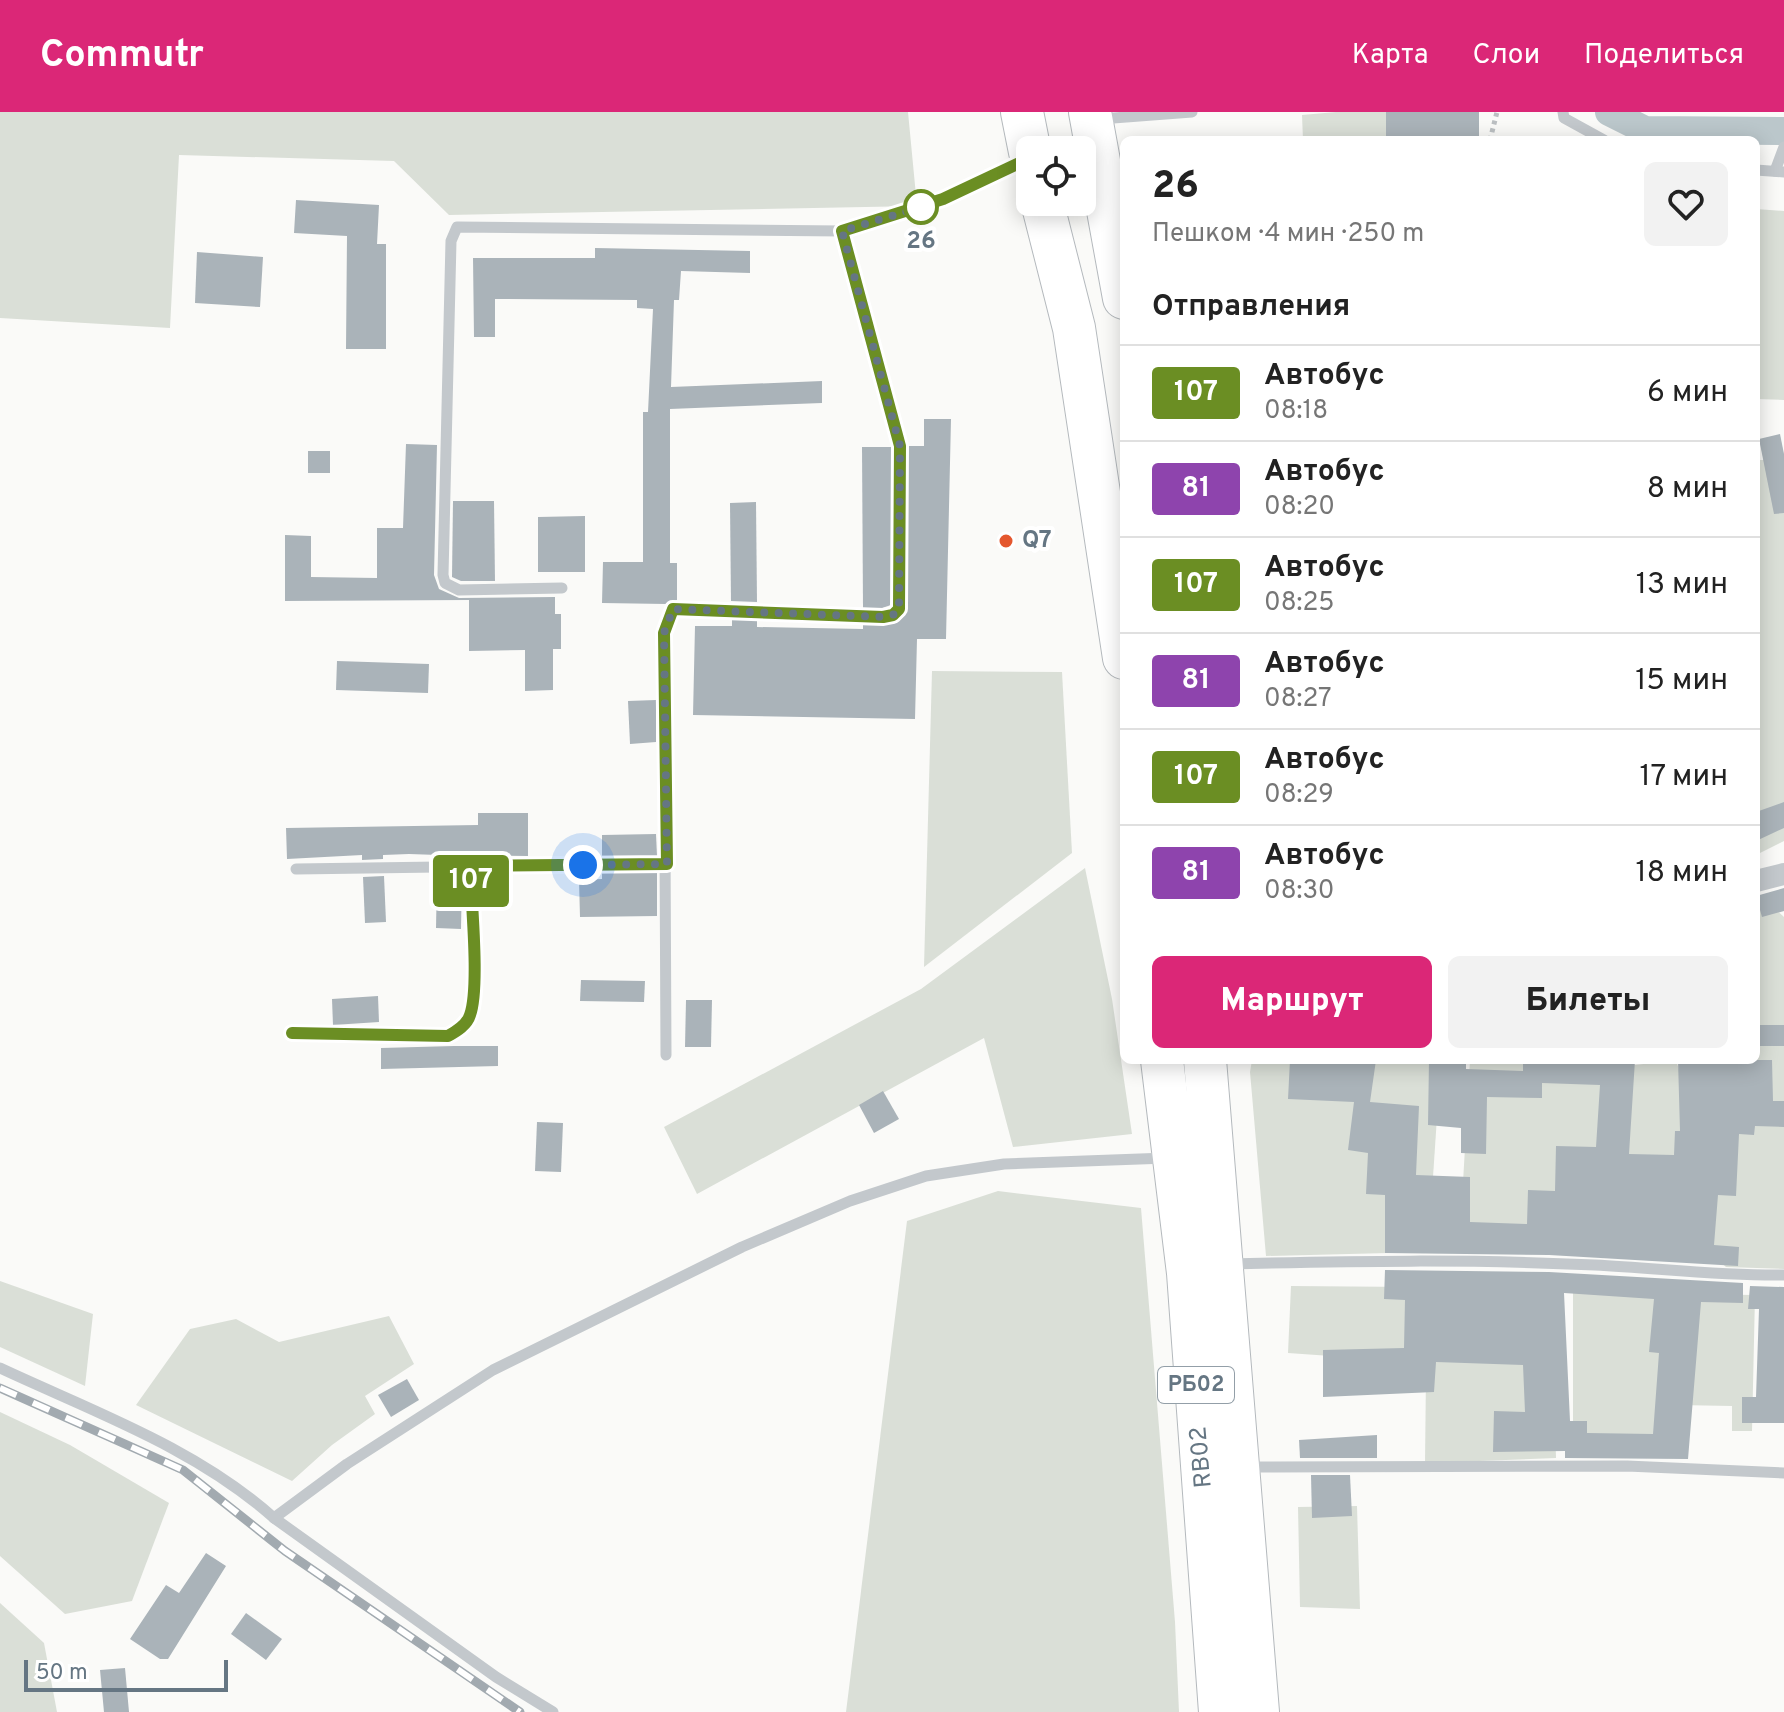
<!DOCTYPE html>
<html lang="ru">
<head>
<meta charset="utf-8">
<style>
  :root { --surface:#fff; --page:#f2f2f2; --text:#222; --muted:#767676; --line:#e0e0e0; --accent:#db2777 }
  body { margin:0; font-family:Overpass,sans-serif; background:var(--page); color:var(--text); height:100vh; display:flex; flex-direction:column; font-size:30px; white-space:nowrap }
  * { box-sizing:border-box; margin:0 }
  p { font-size:26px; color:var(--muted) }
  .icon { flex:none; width:44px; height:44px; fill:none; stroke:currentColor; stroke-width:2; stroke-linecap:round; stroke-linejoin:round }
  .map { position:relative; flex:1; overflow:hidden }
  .drawer { position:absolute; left:1120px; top:24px; width:640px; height:928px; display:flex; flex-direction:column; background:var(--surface); border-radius:12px; box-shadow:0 4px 20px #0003 }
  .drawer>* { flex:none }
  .badge { padding:0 16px; border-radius:6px; font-size:28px; line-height:52px }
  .controls { position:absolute; left:1016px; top:24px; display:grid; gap:16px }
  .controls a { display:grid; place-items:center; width:80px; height:80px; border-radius:12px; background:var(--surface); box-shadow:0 4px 20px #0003; font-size:40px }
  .scale { position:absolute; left:24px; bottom:20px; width:204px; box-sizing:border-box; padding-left:8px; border:4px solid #657683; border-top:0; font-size:22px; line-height:28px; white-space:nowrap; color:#657683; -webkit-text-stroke:6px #fff; paint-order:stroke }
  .you { position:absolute; width:40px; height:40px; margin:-20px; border:6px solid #fff; border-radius:50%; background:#1a73e8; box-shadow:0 0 0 12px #1a73e833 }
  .map>.badge { position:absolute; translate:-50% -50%; box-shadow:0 0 0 4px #fff }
  h2 { padding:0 32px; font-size:30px; line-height:72px }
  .round { display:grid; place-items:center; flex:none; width:84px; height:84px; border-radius:12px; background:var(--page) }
  .headline { display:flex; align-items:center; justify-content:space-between; height:136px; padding:0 32px }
  h1 { font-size:38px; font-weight:800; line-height:60px }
  .primary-button { display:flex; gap:16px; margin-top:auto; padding:16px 32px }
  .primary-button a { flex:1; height:92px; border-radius:12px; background:var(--accent); color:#fff; font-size:32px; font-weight:800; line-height:92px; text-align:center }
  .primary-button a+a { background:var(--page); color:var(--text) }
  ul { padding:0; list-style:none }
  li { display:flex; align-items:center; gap:24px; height:96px; padding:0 32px; border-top:2px solid var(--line) }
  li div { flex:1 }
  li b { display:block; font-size:30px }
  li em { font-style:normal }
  li .badge { min-width:88px; font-weight:700; text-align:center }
  header { display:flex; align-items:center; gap:48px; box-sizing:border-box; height:112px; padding:0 40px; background:var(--accent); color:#fff }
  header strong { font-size:38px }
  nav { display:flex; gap:44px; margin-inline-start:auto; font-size:28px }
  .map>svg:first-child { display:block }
  .green { fill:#dadfd7 }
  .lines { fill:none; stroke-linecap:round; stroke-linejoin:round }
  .canal { stroke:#bbc7cb; stroke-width:28 }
  .building { fill:#aab3b9; fill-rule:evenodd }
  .highway-casing { stroke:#b4b9bd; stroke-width:44 }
  .path { stroke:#bbbfc2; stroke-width:5; stroke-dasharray:4 4; stroke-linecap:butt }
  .lane { stroke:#c3c8cc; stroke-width:11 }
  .street { stroke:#c3c8cc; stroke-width:22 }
  .highway { stroke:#fff; stroke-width:42 }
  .rail-casing { stroke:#a2aab0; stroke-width:9 }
  .rail { stroke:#fff; stroke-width:6; stroke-dasharray:18; stroke-linecap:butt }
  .line-casing { stroke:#fff; stroke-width:18 }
  .line { stroke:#6b8e23; stroke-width:12 }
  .walk { stroke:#657683; stroke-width:8; stroke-dasharray:0 14.4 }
  .stop-dot { fill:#fff; stroke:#6b8e23; stroke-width:4 }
  .poi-dot { fill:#e4572e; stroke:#fff; stroke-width:3 }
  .labels { text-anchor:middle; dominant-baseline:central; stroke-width:8; stroke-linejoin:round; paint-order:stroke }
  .shield { fill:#fff; stroke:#939fa8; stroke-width:2 }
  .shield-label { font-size:22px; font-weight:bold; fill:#657683 }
  .stop-label { font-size:24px; font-weight:bold; fill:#657683; stroke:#fff }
  .poi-label { font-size:24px; font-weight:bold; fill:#657683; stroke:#fff; text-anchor:start }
  .street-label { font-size:24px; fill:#657683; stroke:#fff }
</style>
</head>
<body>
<header>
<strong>Commutr</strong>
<nav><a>Карта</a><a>Слои</a><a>Поделиться</a></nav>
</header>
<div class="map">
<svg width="1784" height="1600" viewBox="0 0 1784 1600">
  <rect width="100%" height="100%" fill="#fafaf8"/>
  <g class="green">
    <polygon points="0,0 908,0 917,94 449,103 394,49 179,43 170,216 0,206"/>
    <polygon points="1336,0 1463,0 1466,28 1303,28 1302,3"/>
    <polygon points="1756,97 1784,99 1784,288 1756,287"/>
    <polygon points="1756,348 1784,348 1784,729 1756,743"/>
    <polygon points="932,559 1062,560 1072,741 924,855"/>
    <polygon points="1085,756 1112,887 1132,1022 1013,1035 984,926 697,1082 664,1015 921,877"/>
    <polygon points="1768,790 1784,805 1784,922 1756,919 1756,792"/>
    <polygon points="1756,930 1784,933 1784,998 1719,948 1756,948"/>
    <polygon points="1252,948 1435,948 1440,960 1428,1140 1266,1144 1250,960"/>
    <polygon points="1470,948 1562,948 1562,962 1676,948 1693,1004 1667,1118 1460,1123"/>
    <polygon points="1722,1009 1784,1010 1784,1157 1726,1155 1703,1135"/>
    <polygon points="998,1079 1141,1096 1175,1510 1179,1600 846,1600 907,1109"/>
    <polygon points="0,1169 93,1202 85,1274 0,1235"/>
    <polygon points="1427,1173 1551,1179 1556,1346 1425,1351"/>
    <polygon points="1573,1173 1664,1184 1660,1337 1573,1334"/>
    <polygon points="1291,1174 1412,1175 1416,1250 1288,1241"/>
    <polygon points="1680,1182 1755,1183 1752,1319 1732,1319 1732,1294 1678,1293"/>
    <polygon points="389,1204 414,1252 365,1284 375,1302 332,1333 292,1369 136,1293 190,1217 236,1207 279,1230"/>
    <polygon points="0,1300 70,1333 169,1391 132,1489 65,1502 0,1444"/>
    <polygon points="1357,1394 1360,1497 1300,1495 1298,1395"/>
    <polygon points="0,1491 44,1531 57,1600 0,1600"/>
  </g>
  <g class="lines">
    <polyline class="canal" points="1609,0 1645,18 1784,19"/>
  </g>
  <g class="building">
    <rect x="1386" y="0" width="93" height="28"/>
    <polygon points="296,88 379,93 377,132 386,132 386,237 346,237 347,124 294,121"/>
    <polygon points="595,136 750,139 750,161 681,159 679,188 674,188 671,275 822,269 822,291 670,297 670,451 677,451 677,488 666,492 602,491 603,450 643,450 643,300 648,300 653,197 637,196 637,188 495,187 495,225 474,225 473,146 595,146"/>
    <polygon points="197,140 263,145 260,195 195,191"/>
    <polygon points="924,307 951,307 946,527 917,527 915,607 693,603 695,514 732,514 732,506 757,507 757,515 863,517 863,513 895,511 905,503 908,334 924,334"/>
    <polygon points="1780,322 1784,342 1784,401 1774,402 1759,327"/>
    <polygon points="406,332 437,333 434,463 439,477 459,486 555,485 555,502 561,502 561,537 553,537 553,578 525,579 525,538 469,539 469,488 285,489 285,423 311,424 311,465 377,466 377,416 403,416"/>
    <polygon points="862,335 892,335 891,493 882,496 863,496"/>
    <rect x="308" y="339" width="22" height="22"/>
    <polygon points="453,389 494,389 495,469 461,469 452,465"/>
    <polygon points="756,390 757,490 731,489 730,391"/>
    <polygon points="585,404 585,460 538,460 538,405"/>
    <polygon points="337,549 429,552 428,581 336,578"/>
    <polygon points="656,588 656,630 630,632 628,589"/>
    <polygon points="1784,690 1784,716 1756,729 1756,700"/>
    <polygon points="478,701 528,701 528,744 462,743 462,746 438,747 438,743 409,742 383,743 383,747 362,748 362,743 287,747 286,716 478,713"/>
    <polygon points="656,722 657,744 602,744 602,723"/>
    <polygon points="602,761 657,761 657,804 580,805 579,768 602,767"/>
    <polygon points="462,763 461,817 436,816 437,764"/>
    <polygon points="384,764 386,810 365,811 363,765"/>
    <polygon points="1784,776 1784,799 1762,805 1756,784"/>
    <polygon points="581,868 645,869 644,890 580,889"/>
    <polygon points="378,884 379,910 333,913 332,887"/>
    <polygon points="686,888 712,888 711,935 685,935"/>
    <rect x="1756" y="913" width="28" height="21"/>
    <polygon points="454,934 498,934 498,954 381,957 381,936"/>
    <polygon points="1290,948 1376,948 1370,990 1419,994 1416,1063 1470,1065 1470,1110 1527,1112 1528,1078 1555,1079 1556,1034 1596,1035 1600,973 1542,971 1542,986 1487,985 1486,1042 1461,1041 1461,1016 1428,1013 1429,948 1466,948 1466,957 1523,959 1523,948 1635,948 1629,1042 1674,1043 1675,1019 1680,1019 1678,948 1772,948 1773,989 1784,989 1784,1015 1755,1014 1754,1023 1739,1022 1736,1084 1718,1083 1714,1133 1739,1135 1738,1154 1549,1143 1385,1141 1385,1083 1366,1082 1368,1041 1348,1038 1354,990 1288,987"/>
    <polygon points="883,979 899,1007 874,1021 859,993"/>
    <polygon points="537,1010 563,1011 561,1060 535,1059"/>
    <path d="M1385,1158L1549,1160L1743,1171V1191L1701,1190L1688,1347L1565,1346V1339L1493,1340L1494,1299L1525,1300L1523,1253L1436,1250L1434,1280L1323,1285V1238L1404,1236L1405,1188L1384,1187ZM1564,1181L1654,1187L1649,1240L1659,1241L1653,1322L1587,1321V1309H1570Z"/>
    <polygon points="1750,1174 1784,1175 1784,1311 1742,1311 1742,1285 1756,1285 1759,1197 1748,1197"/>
    <polygon points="407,1267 419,1288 391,1305 378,1283"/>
    <polygon points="1377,1323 1377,1346 1300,1346 1299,1328"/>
    <polygon points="1311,1363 1350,1363 1352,1404 1312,1406"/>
    <polygon points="206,1441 226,1454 168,1547 160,1547 130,1527 166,1473 179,1481"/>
    <polygon points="246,1501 282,1527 266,1548 231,1522"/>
    <polygon points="125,1556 129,1600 104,1600 100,1558"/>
  </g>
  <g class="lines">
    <g class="highway-casing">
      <g id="highway">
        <polyline points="1022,0 1030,40"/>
        <polyline points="1090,0 1124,186"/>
        <polyline points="1042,90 1074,216 1124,546"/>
        <polyline points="1162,948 1188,1161 1220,1600"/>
        <polyline points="1205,948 1258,1600"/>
      </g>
    </g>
    <polyline class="path" points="1490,28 1497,0"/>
    <g class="lane">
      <polyline points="1563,0 1564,6 1604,28"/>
      <polyline points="1100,7 1192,0"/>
      <polyline points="1756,58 1784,60"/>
      <polyline points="1775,59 1784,35"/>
      <polyline points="562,476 459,478 445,471 443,463 451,129 457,115 842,119 943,87 1026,48"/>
      <polyline points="296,757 667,752"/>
      <path d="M292,921L448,924C467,914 470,904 473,884L470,754"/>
      <polyline points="666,943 664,521 673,497 698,496 883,505 893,503 899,497 900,334 842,119"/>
      <path d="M1227,1152C1350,1149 1472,1147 1595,1153C1658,1156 1720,1164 1784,1163"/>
      <path d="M0,1256C94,1300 196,1336 274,1406L347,1352L493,1258L742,1135L850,1089L926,1064L1004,1052L1167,1046"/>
      <polyline points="1245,1355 1627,1354 1784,1361"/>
      <polyline points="274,1406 496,1565 553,1600"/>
    </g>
    <polyline class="street" points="1756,769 1784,762"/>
    <use href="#highway" class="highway"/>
    <g class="rail-casing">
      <polyline id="rail" points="0,1276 183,1358 285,1439 520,1600"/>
    </g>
    <use href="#rail" class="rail"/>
  </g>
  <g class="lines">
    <g class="line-casing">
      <path id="line" d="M292,921L448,924C457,919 467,913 470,903C480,875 471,788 470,754L667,752L664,521L673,497L883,505L893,503L899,497L900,334L842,119L943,87L1030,46"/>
    </g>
    <use href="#line" class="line"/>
    <polyline class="walk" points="583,753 667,752 664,521 673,497 883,505 893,503 899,497 900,334 842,119 921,95"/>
  </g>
  <circle class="stop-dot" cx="921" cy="95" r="16"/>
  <circle class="poi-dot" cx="1006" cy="429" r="8"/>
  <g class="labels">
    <rect class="shield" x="1158" y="1255" width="76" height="36" rx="6"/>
    <g class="shield-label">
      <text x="1196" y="1273">РБ02</text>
    </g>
    <g class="stop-label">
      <text x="921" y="130">26</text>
    </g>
    <g class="poi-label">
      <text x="1022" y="429">Q7</text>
    </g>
    <g class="street-label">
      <text transform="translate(1202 1345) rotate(-95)">RB02</text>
    </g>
  </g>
</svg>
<div class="controls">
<a><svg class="icon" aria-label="locate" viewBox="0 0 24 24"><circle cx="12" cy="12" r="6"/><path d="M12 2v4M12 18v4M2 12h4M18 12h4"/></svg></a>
</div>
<div class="scale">50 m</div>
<div class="you" style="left:583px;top:753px"></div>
<b class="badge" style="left:471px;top:769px;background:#6b8e23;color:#fff">107</b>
<section class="drawer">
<div class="headline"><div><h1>26</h1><p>Пешком · 4 мин · 250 m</p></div><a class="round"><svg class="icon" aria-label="heart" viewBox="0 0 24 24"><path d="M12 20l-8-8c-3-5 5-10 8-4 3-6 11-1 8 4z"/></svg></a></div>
<h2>Отправления</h2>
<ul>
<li><span class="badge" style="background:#6b8e23;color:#fff">107</span><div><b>Автобус</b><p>08:18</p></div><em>6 мин</em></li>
<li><span class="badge" style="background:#8e44ad;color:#fff">81</span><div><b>Автобус</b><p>08:20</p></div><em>8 мин</em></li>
<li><span class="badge" style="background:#6b8e23;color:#fff">107</span><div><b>Автобус</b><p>08:25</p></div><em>13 мин</em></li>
<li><span class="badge" style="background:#8e44ad;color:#fff">81</span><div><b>Автобус</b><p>08:27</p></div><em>15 мин</em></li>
<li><span class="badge" style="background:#6b8e23;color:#fff">107</span><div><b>Автобус</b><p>08:29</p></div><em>17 мин</em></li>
<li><span class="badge" style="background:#8e44ad;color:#fff">81</span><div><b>Автобус</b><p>08:30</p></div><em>18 мин</em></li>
</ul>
<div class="primary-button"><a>Маршрут</a><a>Билеты</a></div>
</section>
</div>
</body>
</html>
